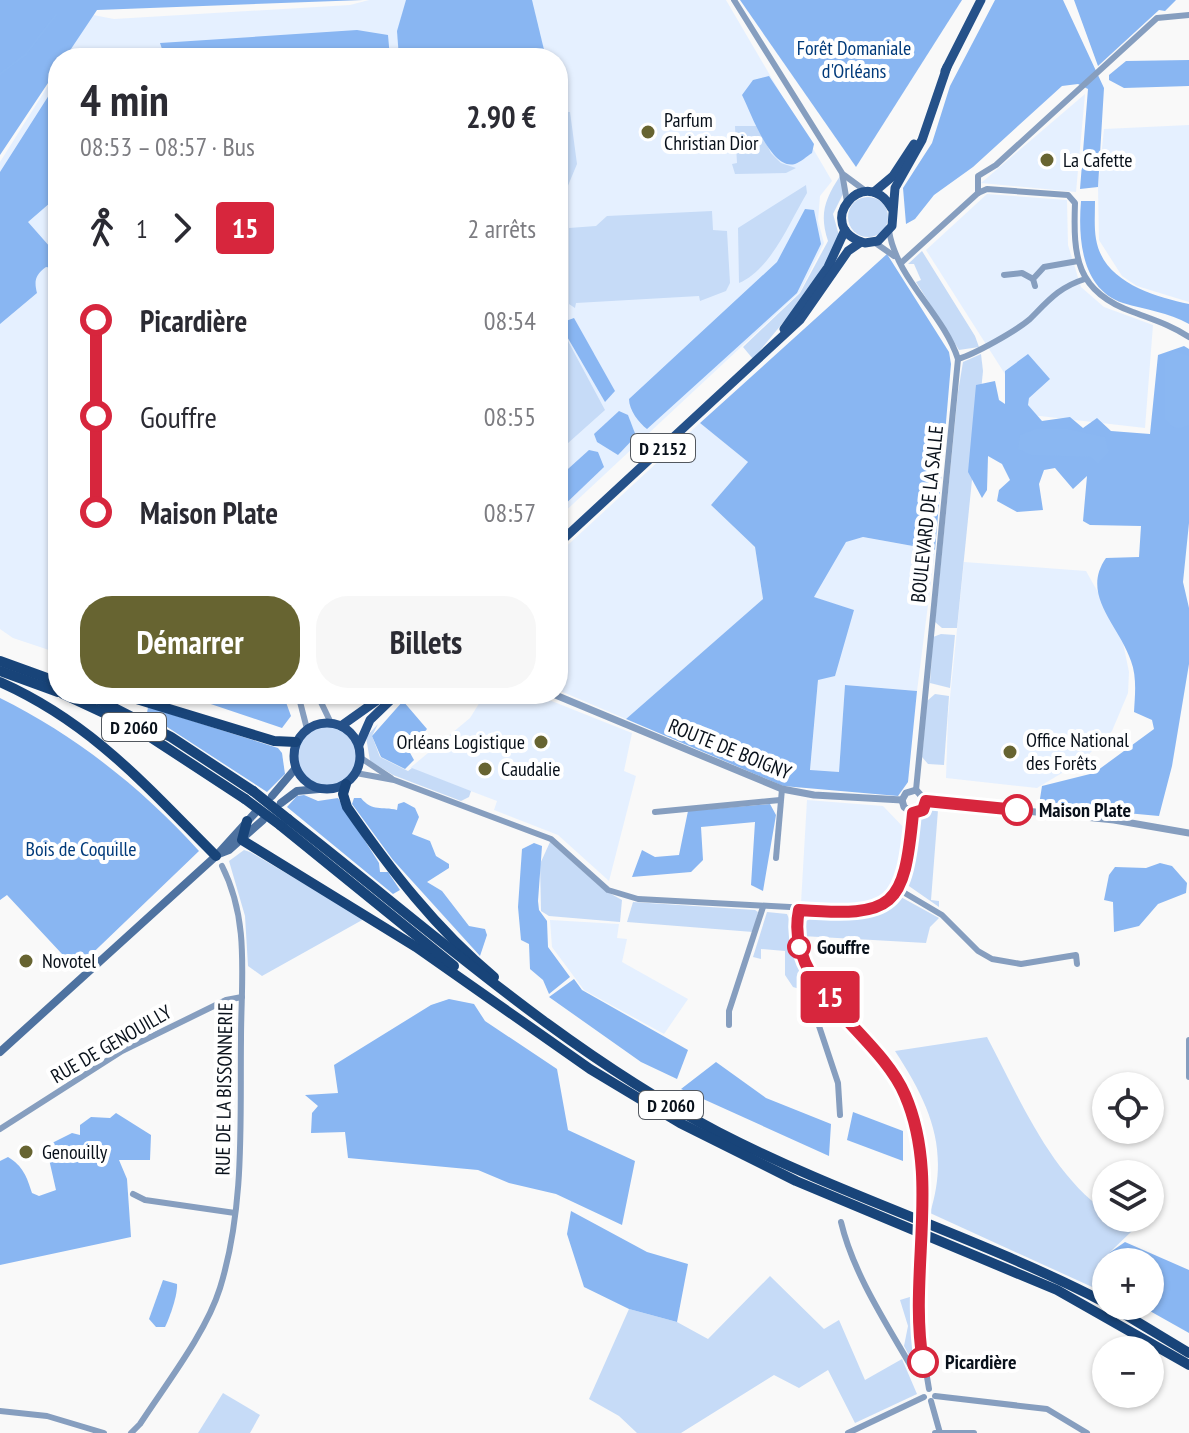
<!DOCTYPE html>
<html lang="fr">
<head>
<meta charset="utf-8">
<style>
  :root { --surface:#fff; --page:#f7f7f7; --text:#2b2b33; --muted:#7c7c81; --accent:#676431 }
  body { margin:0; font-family:"PT Sans Narrow",sans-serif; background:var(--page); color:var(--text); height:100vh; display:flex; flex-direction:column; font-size:30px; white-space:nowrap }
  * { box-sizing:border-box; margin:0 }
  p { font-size:26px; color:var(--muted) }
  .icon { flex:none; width:44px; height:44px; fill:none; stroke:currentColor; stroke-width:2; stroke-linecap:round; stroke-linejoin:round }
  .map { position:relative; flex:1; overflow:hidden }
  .panel { position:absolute; left:48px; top:48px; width:520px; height:656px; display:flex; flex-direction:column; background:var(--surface); border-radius:32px; box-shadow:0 2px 6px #0004 }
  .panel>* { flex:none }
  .badge { padding:0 16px; border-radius:6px; font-size:28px; line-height:52px }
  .controls { position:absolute; left:1092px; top:1072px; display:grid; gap:16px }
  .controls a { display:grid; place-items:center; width:72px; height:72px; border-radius:50%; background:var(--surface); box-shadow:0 2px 6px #0004; font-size:40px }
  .map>.badge { position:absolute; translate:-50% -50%; box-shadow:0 0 0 4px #fff }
  .legs { display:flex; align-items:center; gap:12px; height:88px; padding:0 32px; font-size:26px }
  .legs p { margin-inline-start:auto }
  .overview { display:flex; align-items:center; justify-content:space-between; height:136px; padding:0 32px }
  h1 { font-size:44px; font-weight:700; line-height:60px }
  .button { display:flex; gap:16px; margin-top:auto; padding:16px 32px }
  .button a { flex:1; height:92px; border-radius:32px; background:var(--accent); color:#fff; font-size:32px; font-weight:700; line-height:92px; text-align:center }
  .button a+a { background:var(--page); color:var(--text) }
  ul { padding:0 32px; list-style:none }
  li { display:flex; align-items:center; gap:28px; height:96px; font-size:30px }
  li i { display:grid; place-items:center; width:12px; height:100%; margin:0 10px; background:currentColor }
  li i::after { content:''; width:20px; height:20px; margin:-10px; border:6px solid; border-radius:50%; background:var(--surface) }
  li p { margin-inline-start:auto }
  li:first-child i { background:linear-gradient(#0000 50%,currentColor 0) }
  li:last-child i { background:linear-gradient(currentColor 50%,#0000 0) }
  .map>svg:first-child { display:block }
  .built { fill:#e5f0ff }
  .green { fill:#c6dbf7 }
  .forest { fill:#89b6f2 }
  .water { fill:#8ab7f2 }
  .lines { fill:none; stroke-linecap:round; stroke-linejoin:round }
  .stream { stroke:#8ab7f2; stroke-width:2 }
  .minor { stroke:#869ebf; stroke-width:6 }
  .tertiary { stroke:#869ebf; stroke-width:7 }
  .secondary { stroke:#4e72a0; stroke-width:8 }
  .primary { stroke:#255189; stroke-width:9 }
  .trunk { stroke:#184479; stroke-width:10 }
  .minor-bridge { stroke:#869ebf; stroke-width:6 }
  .trunk-bridge { stroke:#184479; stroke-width:10 }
  .line-1-casing { stroke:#fff; stroke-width:18 }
  .line-1 { stroke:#d7263d; stroke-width:12 }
  .poi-dot { fill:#676431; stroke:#fff; stroke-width:3 }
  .stop-1-dot { fill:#fff; stroke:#d7263d; stroke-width:4 }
  .labels { text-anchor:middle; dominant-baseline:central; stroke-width:8; stroke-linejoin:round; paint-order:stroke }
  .shield { fill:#fff; stroke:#53585f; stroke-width:2 }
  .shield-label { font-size:18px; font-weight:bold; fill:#09111b }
  .park-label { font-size:20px; fill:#003a7a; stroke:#fff }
  .poi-label { font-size:20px; fill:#09111b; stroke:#fff; text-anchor:start }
  .street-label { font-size:20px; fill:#09111b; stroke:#fff }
  .stop-label { font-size:20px; font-weight:bold; fill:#09111b; stroke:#fff; text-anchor:start }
</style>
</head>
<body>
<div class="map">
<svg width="1189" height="1433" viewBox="0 0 1189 1433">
  <rect width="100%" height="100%" fill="#f9f9f9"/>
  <g class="built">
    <polygon points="369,0 726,0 832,181 820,196 818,221 824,243 800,292 558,518 558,58 65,58 93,15 114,19 350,5"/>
    <polygon points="58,70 58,653 13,638 0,629 0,162"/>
    <polygon points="1085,94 1076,192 981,183"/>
    <polygon points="1189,125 1189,302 1137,286 1122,276 1099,240 1098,187 1104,129"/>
    <polygon points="987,194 1067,200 1068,245 1081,287 1104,307 1153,325 1145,428 1031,415 926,250"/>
    <polygon points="700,423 748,462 711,505 755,547 763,599 626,719 558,690 558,554"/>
    <polygon points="863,537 935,550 917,691 845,685 839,772 810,771 818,680 853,610 813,597 846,541"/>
    <polygon points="964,562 1086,571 1121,633 1129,672 1128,693 1112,731 1082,761 1037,788 946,778 948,717"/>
    <polygon points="485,694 534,694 632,733 624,771 636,776 609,881 558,835 494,810 497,801 410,768 470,718"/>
    <polygon points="807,800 883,806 905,829 898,876 887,893 870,903 855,905 801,903"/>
    <polygon points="550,920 619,924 617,938 627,939 622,962 688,999 664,1034 584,990 552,947"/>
  </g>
  <g class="green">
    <polygon points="565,112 570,112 577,164 562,200 558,199 558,179 568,158 563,127"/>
    <polygon points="735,126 757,126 771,153 781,163 796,168 786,173 735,174 732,164 737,163"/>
    <path d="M840,176L845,190L833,214L840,239L805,296L753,359L743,347L800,293L828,241C819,214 825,199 840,176Z"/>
    <path d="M806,185L807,193C790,221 771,270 739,283L738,228Z"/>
    <circle cx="868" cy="217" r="20"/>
    <polygon points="712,211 713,230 727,231 730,283 726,291 700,301 699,296 576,303 575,308 569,304 569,228 596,226 607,216"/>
    <polygon points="922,251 975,336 979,347 959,350 916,282 921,280 914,264 908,264"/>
    <polygon points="558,316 561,316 561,328 605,410 558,452"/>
    <polygon points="981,354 983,371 957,628 942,628 935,622 958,392 963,362"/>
    <polygon points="941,634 955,635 950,688 930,683 933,637"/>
    <polygon points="935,694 949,696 944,765 928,764 922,757 927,701"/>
    <polygon points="378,724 372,736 380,757 408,771 412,768 471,791 469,797 461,801 393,775 370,761 366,737"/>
    <circle cx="326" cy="756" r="30"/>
    <polygon points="933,807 938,810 931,900 939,901 939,907 906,884 916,820"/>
    <polygon points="550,842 604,890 622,900 620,922 549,916 541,911 540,864"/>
    <polygon points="244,850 250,852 364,919 262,976 248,966 245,916 229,861"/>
    <polygon points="899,896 939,918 930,927 926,943 802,936 804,923 813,916 873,912"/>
    <polygon points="633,902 755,910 758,912 753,932 627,922"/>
    <path d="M767,912L787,914C792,924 790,935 793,946C796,961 804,969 809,978L803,990L793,987L785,975V951L761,949V959L753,957Z"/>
    <path d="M987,1037C1019,1097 1049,1172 1106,1212V1218H1114L1132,1231L1109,1253L1106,1285L1101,1291L930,1213C950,1149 930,1105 895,1051Z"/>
    <polygon points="770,1276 824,1329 839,1320 865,1380 902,1359 917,1394 855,1423 828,1370 799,1388 774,1375 681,1433 637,1433 619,1416 589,1399 629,1309 677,1322 708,1339"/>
    <polygon points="913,1296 915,1356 911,1359 904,1346 908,1326 900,1300"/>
    <polygon points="223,1393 260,1415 250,1433 198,1433"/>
  </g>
  <g class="forest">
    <polygon points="0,0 363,0 97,10 65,58 58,58 58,68 0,155"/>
    <polygon points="406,0 532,0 546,58 399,58 397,31"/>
    <polygon points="740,0 962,0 856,167"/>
    <polygon points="995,0 1063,0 1104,88 1098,187 1080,189 1088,89 1078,84 1062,86 973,167 934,195 915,219 906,224 903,188 932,143 950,86"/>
    <polygon points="1074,0 1176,0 1165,11 1159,10 1098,66"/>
    <polygon points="357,30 388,35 390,58 165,58 160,43"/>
    <polygon points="1189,60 1189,86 1124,88 1109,80 1109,75 1126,61"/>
    <path d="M769,76L814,144L812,153C807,156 801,162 795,164C771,171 751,113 742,95L753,80Z"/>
    <path d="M58,81V196L28,222L58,256V269L46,267C35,275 34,281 37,293L0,324V172Z"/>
    <path d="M1081,201H1095C1095,214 1094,227 1096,239C1103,282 1153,296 1189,304V324C1168,312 1146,310 1123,303C1081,289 1078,238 1081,201Z"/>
    <path d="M805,209L814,210L821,244L797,293L647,429C639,423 629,410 629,399L777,262Z"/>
    <polygon points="887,254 949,352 951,364 935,550 863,537 846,542 814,597 854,610 835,676 818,680 810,770 839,772 845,685 917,691 908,782 898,796 783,786 626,719 763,599 755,547 711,505 748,462 700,423"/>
    <polygon points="574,318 615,391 605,402 562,328 563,322"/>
    <path d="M1184,346L1189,349V523L1183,582L1189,608V664L1172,766L1159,816L1039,805L1042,786L1094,773L1154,729L1152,720L1134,712C1135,695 1137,677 1131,661C1119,625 1080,595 1106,558L1139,557L1141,526L1090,525L1083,521L1087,476L1073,489L1055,468L1044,470L1039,484L1043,510L1017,512L997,501L999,490L1010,480L1002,464L988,456L987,490L982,498L968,472L976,385L995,381L999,400L1005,404V371L1028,354L1050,379L1029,398L1028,405L1042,421L1070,417L1083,428L1097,418L1111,431L1150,434L1158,355Z"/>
    <polygon points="619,411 628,415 636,436 618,455 597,442 594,434"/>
    <polygon points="589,450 598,452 604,467 558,511 558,478"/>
    <polygon points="181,694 283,694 291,716 282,728"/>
    <path d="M0,698C75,735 143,789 199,851L76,969L7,895L0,900Z"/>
    <polygon points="403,701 427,729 409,751 414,760 405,769 381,757 372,736"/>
    <polygon points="148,707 278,748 282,753 285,774 267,792 161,723 147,713"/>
    <polygon points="304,795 318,801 338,798 379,863 380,872 388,872 400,890 393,894 287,807 297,796"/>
    <path d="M354,798H361C372,812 382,806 397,810L398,804L404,802L415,808L419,817L412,834L430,841L436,856L449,864V868L427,882L442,891L469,926L485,929L487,935L480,956L393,860L352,804Z"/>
    <polygon points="770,804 776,815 763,891 751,885 755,822 701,827 703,860 691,872 632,877 642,850 655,857 679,855 688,811"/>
    <polygon points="534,843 542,846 538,901 539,910 547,921 548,947 570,977 549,994 543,980 530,969 529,944 521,940 518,907 522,849"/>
    <polygon points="1160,863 1172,866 1187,883 1186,893 1158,904 1139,926 1114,932 1113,902 1104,900 1109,875 1115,867 1146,868"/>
    <polygon points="574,979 582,990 688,1050 677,1079 641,1062 549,997"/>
    <polygon points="449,999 474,1004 485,1021 557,1069 568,1130 635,1161 622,1225 556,1194 509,1183 478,1170 348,1158 345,1132 311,1133 312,1113 318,1106 305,1095 338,1093 334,1065 431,1005"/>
    <polygon points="716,1062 766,1098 831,1124 829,1156 681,1089"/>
    <polygon points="853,1112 903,1131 903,1161 847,1140"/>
    <path d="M116,1113L151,1135L150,1160H119L127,1179L131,1237L0,1265V1161L8,1157C23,1166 27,1177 32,1193L39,1196L56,1190L46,1146L72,1133L80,1135V1125L91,1117L110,1118Z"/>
    <polygon points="571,1211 647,1252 688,1264 677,1322 629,1309 584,1287 567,1234"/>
    <polygon points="1125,1242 1189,1270 1189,1333 1141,1306 1150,1306 1150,1262 1108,1262 1109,1253"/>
  </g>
  <g class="water">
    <path d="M1174,351L1189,356V425C1178,430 1172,429 1165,419V359Z"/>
    <polygon points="1036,429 1068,429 1105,437 1109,452 1098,464 1091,457 1031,455 1018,449 1020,435"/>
    <path d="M163,1280L177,1284C178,1294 170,1317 165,1327H156L149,1319Z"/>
  </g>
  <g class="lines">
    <polyline class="stream" points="0,74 25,55 56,15"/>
    <g class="minor">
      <polyline points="734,0 842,173 847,202"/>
      <polyline points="844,175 867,192"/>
      <polyline points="978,193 978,176 996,165 1157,18 1189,15"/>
      <path d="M889,231C897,280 943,313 958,359L916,790"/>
      <polyline points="874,242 894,256"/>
      <path d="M901,263L978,193L987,189L1068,195L1075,203C1073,257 1076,292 1133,312C1154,320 1171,325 1189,337"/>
      <polyline points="1004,275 1022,273 1033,279"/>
      <polyline points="1035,286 1033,279 1044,267 1078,261"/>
      <path d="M958,359C975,354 1016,331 1030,319C1048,301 1059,287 1085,279"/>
      <polyline points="298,694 307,729"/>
      <polyline points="317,694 331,723"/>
      <polyline points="361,758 391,778"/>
      <path d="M356,773L394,780L551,839L608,890L638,899L864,911C911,895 908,856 913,813"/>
      <polyline points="655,812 780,800"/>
      <polyline points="776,858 782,789"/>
      <polyline points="898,889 942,915 978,951 992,959 1021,964 1076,955 1077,964"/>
      <path d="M799,910C784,981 872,1032 903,1090C920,1124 923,1161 922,1198"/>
      <polyline points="817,983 809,996 838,1083 840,1115"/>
      <polyline points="729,1025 729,1011 763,907"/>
      <polyline points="1189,1040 1189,1077"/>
      <polyline points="0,1129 122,1051 226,1000 242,997"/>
      <polyline points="133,1194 145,1200 235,1213"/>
      <path d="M841,1222C853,1273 886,1323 912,1368L924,1369"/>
      <polyline points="918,1250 917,1317 929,1389"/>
      <polyline points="935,1396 1047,1409 1087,1433"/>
      <polyline points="931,1401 940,1433"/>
      <polyline points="0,1411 47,1416 104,1433"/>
      <path d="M131,1433L140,1424C166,1384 206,1333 220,1288C245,1207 240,1122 241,1039C241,979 250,921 222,866"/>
      <polyline points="848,1433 924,1397"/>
      <polyline points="935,1433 974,1433"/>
    </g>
    <g class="tertiary">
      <polyline points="553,694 782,789 814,795 902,800"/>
      <polyline points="902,800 904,807 913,813 923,810 926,801"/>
      <polyline points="902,800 906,793 916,790 926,801"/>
      <polyline points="926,801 1114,820 1189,833"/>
    </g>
    <g class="secondary">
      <polyline points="272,796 295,769"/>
      <polyline points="281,803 297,791 319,789"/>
      <polyline points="216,855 229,850 263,820"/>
      <polyline points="0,1052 216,856 255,813"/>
    </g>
    <g class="primary">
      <polyline points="945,71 981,0"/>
      <polyline points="874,192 893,176 914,144"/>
      <path d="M892,209C866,160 810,227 865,243L878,241L892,226L895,188L922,140L947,67"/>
      <polyline points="784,329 828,267 845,230"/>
      <polyline points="558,544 800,320 848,251 861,242"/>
      <circle cx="327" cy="756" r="33"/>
      <polyline points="341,726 386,694"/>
      <polyline points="359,745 370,720 397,694"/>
    </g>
    <g class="trunk">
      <polyline points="0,661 58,682"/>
      <polyline points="0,671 58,692"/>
      <path d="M0,682C92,723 146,786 216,856"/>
      <polyline points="63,694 138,729 245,799"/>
      <polyline points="87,694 171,737 253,791"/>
      <polyline points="120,694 274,741 296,742"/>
      <path d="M346,784L343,794L347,807C390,869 436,929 494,977"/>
      <path d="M288,819C428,928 560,1049 718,1132C844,1197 981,1238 1106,1303"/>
      <polyline points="247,821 242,840 416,947 590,1069 680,1123 796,1181 1057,1290 1189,1365"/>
      <polyline points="280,825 454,966"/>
      <polyline points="1111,1306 1189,1353"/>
    </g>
    <polyline class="minor-bridge" points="918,1250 922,1198"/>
    <g class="trunk-bridge">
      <polyline points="253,791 288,819"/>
      <polyline points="245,799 280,825"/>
    </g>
  </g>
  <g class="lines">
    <g class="line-1-casing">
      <path id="line-1" d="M923,1362C908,1274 941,1178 905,1095C878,1032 783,987 799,910C895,917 904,908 913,813L923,810L926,801L1017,810"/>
    </g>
    <use href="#line-1" class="line-1"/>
  </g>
  <g class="poi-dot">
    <circle cx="648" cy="132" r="8"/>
    <circle cx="1047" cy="160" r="8"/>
    <circle cx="541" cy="742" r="8"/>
    <circle cx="1010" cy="752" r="8"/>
    <circle cx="485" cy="769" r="8"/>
    <circle cx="26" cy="961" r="8"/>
    <circle cx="26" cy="1152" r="8"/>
  </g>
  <g class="stop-1-dot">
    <circle cx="1017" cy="810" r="14"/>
    <circle cx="799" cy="947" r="10"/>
    <circle cx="923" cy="1362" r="14"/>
  </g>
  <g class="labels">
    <g class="shield">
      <rect x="631" y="434" width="64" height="28" rx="6"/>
      <rect x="102" y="713" width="64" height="28" rx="6"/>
      <rect x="639" y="1091" width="64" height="28" rx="6"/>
    </g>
    <g class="shield-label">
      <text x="663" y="448">D 2152</text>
      <text x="134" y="727">D 2060</text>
      <text x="671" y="1105">D 2060</text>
    </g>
    <g class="park-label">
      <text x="854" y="48">Forêt Domaniale<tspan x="854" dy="23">d'Orléans</tspan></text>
      <text x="81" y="849">Bois de Coquille</text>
    </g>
    <g class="poi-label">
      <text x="664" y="120">Parfum<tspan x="664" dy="23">Christian Dior</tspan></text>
      <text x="1063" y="160">La Cafette</text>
      <text x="1026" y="740">Office National<tspan x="1026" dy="23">des Forêts</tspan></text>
      <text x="525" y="742" text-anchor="end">Orléans Logistique</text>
      <text x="501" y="769">Caudalie</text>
      <text x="42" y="961">Novotel</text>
      <text x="42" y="1152">Genouilly</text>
    </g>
    <g class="street-label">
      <text transform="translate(927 514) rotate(-84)">BOULEVARD DE LA SALLE</text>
      <text transform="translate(730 749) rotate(22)">ROUTE DE BOIGNY</text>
      <text transform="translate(111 1044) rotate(-30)">RUE DE GENOUILLY</text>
      <text transform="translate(224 1089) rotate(-89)">RUE DE LA BISSONNERIE</text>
    </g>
    <g class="stop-label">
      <text x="1039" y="810">Maison Plate</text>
      <text x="817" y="947">Gouffre</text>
      <text x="945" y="1362">Picardière</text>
    </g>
  </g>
</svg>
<div class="controls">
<a><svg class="icon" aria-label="locate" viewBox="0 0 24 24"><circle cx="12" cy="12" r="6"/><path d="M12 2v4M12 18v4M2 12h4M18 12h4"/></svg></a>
<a><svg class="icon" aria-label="layers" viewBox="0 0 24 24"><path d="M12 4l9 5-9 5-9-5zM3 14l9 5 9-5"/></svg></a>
<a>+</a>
<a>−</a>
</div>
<b class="badge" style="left:830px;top:997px;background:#d7263d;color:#fff">15</b>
<section class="panel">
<div class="overview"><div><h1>4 min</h1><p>08:53 – 08:57 · Bus</p></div><b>2.90 €</b></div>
<div class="legs"><svg class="icon" aria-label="walk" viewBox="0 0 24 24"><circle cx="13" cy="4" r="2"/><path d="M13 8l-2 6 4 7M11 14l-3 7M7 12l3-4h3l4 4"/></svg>1<svg class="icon" aria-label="forward" viewBox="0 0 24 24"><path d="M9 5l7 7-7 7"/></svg><b class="badge" style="background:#d7263d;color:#fff">15</b><p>2 arrêts</p></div>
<ul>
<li><i style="color:#d7263d"></i><b>Picardière</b><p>08:54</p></li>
<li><i style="color:#d7263d"></i><span>Gouffre</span><p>08:55</p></li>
<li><i style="color:#d7263d"></i><b>Maison Plate</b><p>08:57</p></li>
</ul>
<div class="button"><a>Démarrer</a><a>Billets</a></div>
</section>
</div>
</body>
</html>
